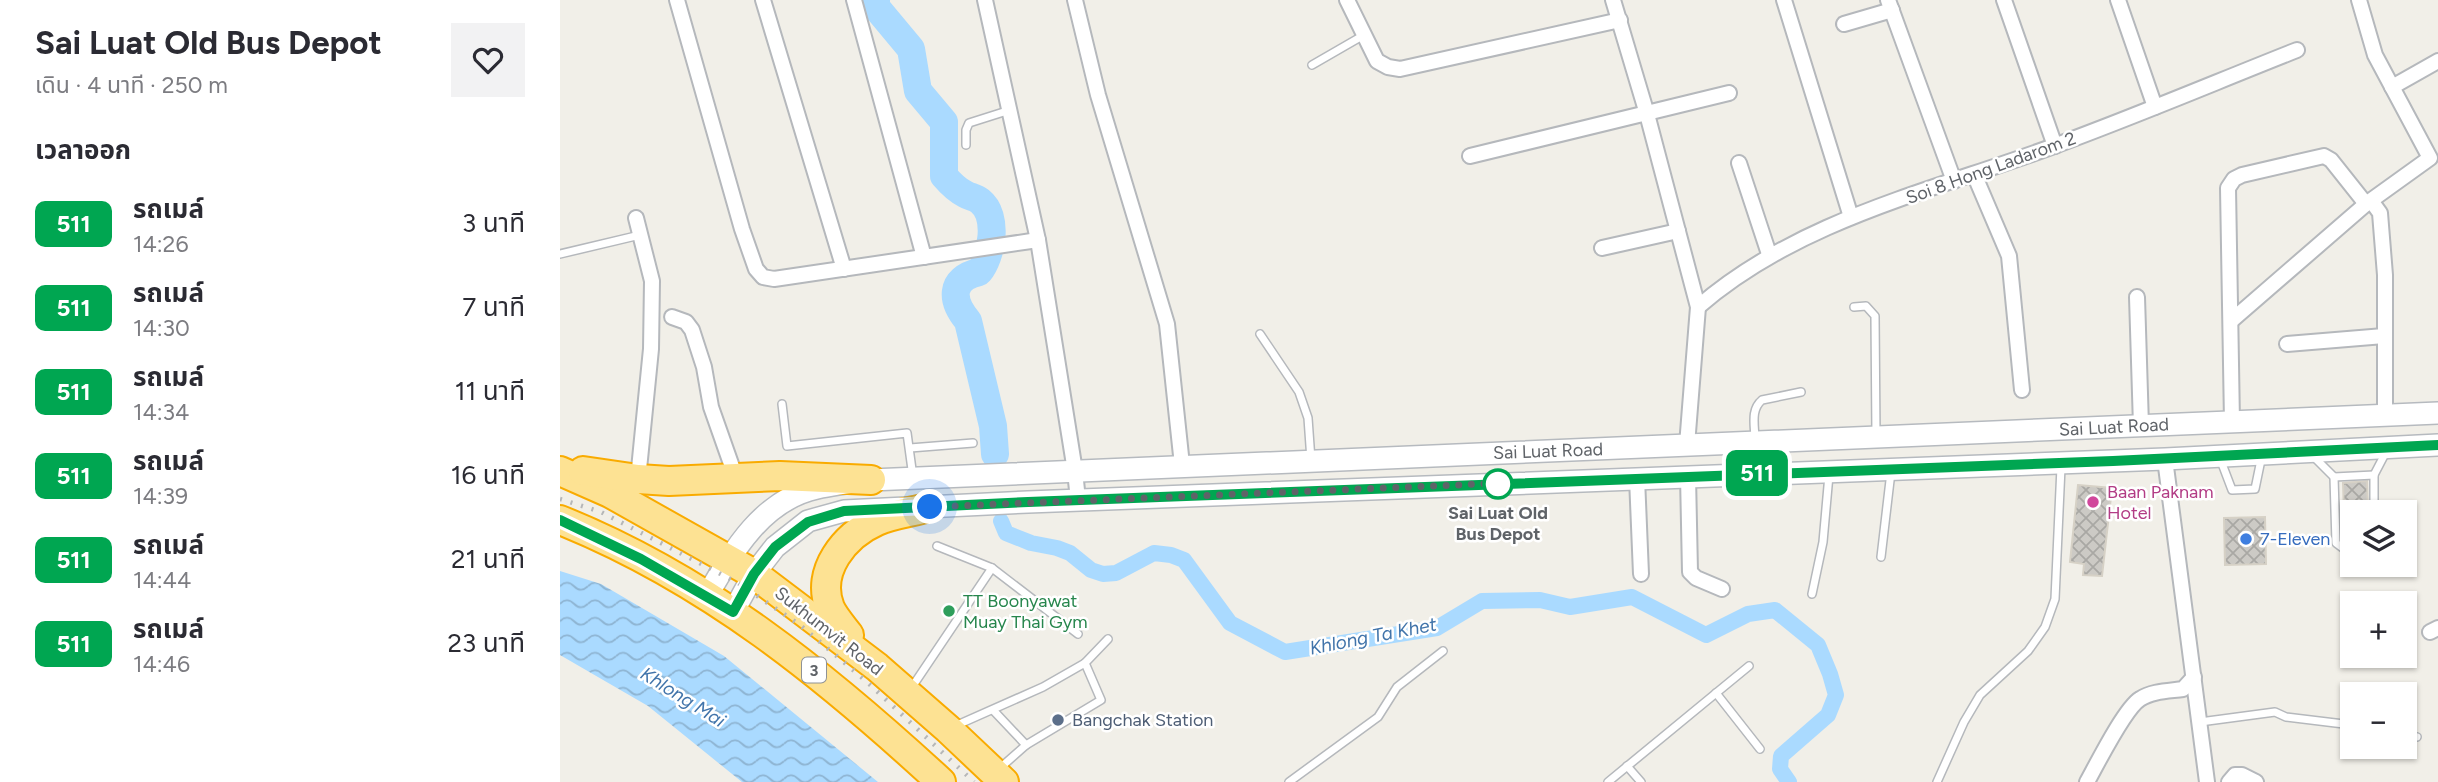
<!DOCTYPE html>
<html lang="th">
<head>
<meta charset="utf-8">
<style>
  :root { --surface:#fff; --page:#f2f2f3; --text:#2b2b33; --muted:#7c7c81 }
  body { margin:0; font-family:Figtree,"Noto Sans Thai",sans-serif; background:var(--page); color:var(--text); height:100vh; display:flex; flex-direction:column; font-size:26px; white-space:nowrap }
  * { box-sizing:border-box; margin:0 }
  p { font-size:23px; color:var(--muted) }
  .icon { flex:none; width:38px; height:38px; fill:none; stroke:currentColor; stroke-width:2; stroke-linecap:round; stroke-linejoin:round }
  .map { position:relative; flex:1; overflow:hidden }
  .panel { display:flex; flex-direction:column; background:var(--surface); width:560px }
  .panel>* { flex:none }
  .badge { padding:0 14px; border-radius:10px; font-size:24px; line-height:46px }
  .buttons { position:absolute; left:1780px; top:500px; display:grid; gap:14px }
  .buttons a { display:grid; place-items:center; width:77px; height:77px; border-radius:0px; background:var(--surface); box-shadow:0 2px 5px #0004; font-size:35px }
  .you { position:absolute; width:35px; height:35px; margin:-18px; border:5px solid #fff; border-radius:50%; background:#1a73e8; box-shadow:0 0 0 10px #1a73e833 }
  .map>.badge { position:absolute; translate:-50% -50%; box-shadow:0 0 0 4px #fff }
  h2 { padding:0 35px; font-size:26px; line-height:63px }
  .round { display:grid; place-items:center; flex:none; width:74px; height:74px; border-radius:0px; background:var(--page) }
  .headline { display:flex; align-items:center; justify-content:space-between; height:119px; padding:0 35px }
  h1 { font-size:33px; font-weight:700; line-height:52px }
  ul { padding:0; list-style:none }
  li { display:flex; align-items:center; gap:21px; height:84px; padding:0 35px }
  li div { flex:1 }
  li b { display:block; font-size:26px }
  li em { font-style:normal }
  li .badge { min-width:77px; font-weight:700; text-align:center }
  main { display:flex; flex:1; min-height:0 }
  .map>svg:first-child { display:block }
  .water { fill:url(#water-waves) }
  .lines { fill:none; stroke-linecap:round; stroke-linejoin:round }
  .canal { stroke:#aadaff; stroke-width:16 }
  .river { stroke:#aadaff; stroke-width:28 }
  .building { fill:url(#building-cross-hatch); stroke:#d6d1c6; stroke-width:2 }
  .lane-casing { stroke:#b5b8bc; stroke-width:10 }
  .street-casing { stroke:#b5b8bc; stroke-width:18 }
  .secondary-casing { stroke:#b6babf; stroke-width:24 }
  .highway-casing { stroke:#f9ab00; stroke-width:32 }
  .lane { stroke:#fff; stroke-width:7 }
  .street { stroke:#fff; stroke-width:14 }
  .secondary { stroke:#fff; stroke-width:21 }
  .highway { stroke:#fde293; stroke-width:28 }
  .rail { stroke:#b6b7b8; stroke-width:4.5; stroke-dasharray:2 9; stroke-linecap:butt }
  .line-casing { stroke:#fff; stroke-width:16 }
  .line { stroke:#00a651; stroke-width:10 }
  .walk { stroke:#5f6368; stroke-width:7; stroke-dasharray:0 12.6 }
  .stop-dot { fill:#fff; stroke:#00a651; stroke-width:3.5 }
  .hotel-dot { fill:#d1479c; stroke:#fff; stroke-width:2.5 }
  .shop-dot { fill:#3f7fe0; stroke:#fff; stroke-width:2.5 }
  .leisure-dot { fill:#2e9e5b; stroke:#fff; stroke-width:2.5 }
  .service-dot { fill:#5c6f8a; stroke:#fff; stroke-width:2.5 }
  .labels { text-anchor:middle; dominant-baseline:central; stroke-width:5; stroke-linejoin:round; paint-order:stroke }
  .shield { fill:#fff; stroke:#8f9295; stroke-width:2 }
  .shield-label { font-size:16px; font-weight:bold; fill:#5f6368 }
  .street-label { font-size:18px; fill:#5f6368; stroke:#fff }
  .hotel-label { font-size:18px; fill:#b23c85; stroke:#fff; text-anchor:start }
  .stop-label { font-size:18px; font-weight:bold; fill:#5f6368; stroke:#fff }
  .shop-label { font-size:18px; fill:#366cbe; stroke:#fff; text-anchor:start }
  .leisure-label { font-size:18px; fill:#27864d; stroke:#fff; text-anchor:start }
  .service-label { font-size:18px; fill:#4e5e75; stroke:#fff; text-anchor:start }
  .water-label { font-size:19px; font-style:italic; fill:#4174aa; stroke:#fff }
</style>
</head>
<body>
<main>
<section class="panel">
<div class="headline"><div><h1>Sai Luat Old Bus Depot</h1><p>เดิน · 4 นาที · 250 m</p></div><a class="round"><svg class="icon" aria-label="heart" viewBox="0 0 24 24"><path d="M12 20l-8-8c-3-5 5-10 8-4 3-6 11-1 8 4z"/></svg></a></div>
<h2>เวลาออก</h2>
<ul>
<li><span class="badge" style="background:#00a651;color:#fff">511</span><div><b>รถเมล์</b><p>14:26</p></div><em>3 นาที</em></li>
<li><span class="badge" style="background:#00a651;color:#fff">511</span><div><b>รถเมล์</b><p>14:30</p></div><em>7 นาที</em></li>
<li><span class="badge" style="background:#00a651;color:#fff">511</span><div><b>รถเมล์</b><p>14:34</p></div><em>11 นาที</em></li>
<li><span class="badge" style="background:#00a651;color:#fff">511</span><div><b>รถเมล์</b><p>14:39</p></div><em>16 นาที</em></li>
<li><span class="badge" style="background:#00a651;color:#fff">511</span><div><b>รถเมล์</b><p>14:44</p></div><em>21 นาที</em></li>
<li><span class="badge" style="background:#00a651;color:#fff">511</span><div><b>รถเมล์</b><p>14:46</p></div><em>23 นาที</em></li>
</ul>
</section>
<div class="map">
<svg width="1878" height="782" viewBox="0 0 1878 782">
  <defs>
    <pattern id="water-waves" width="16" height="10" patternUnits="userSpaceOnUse" patternTransform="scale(1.75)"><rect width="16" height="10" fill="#aadaff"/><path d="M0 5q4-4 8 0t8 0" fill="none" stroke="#8eb4d2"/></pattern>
    <pattern id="building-cross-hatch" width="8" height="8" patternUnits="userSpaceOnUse" patternTransform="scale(1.75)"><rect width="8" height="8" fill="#cccac5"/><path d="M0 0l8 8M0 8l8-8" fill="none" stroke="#a9a8a4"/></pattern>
  </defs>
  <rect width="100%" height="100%" fill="#f1efe8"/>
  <polygon class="water" points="0,571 41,584 164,656 318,782 182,782 88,706 0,655"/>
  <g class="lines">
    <polyline class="canal" points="441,521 446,533 471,543 497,548 510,553 531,570 543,574 556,573 594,553 611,555 624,560 670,623 725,652 877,628 922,601 980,600 1010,607 1072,597 1146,635 1188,614 1215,610 1258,645 1270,674 1276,695 1268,715 1221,756 1220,769 1229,782"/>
    <path class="river" d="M316,0V7L351,49L358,91L384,122V176C390,183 397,190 405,194C410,197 415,197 420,201C439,216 432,256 419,272C389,279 391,301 408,321L433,426L435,454"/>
  </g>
  <g class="building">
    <polygon points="1807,481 1808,513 1784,513 1783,483"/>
    <polygon points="1518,485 1552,488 1542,576 1523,575 1524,564 1510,562"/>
    <polygon points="1705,517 1706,564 1665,565 1664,518"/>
  </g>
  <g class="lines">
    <g class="lane-casing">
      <g id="lane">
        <polyline points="752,65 804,35"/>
        <polyline points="406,145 406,130 409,123 450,110"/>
        <polyline points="0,254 80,235"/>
        <polyline points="1294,307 1306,306 1315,316 1316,436"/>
        <polyline points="700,334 739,392 748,418 751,460"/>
        <polyline points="222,404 227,446 347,433 353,477"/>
        <path d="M1195,441C1195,426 1190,410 1202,400L1241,392"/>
        <polyline points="350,448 413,443"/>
        <polyline points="1752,455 1774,477 1776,543 1784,549 1792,549"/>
        <polyline points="1661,461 1672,490 1695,489 1702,455"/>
        <polyline points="1774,477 1814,475"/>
        <polyline points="1814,513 1814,475 1826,452"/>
        <polyline points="377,546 432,568 518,634"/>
        <polyline points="1321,557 1331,472"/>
        <polyline points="1252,594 1263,542 1269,475"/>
        <polyline points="525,663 548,639"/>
        <polyline points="350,690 432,568"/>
        <polyline points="1156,693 1200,749"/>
        <polyline points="433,710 466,745"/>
        <polyline points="1640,722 1715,712 1726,717 1792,725"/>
        <polyline points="395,726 483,687 525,663 541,700 466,745 440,768"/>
        <polyline points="1844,734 1857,737"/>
        <polyline points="1067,766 1081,782"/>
        <polyline points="729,782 818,717 837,687 883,651"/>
        <polyline points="1048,782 1189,666"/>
        <polyline points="1377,782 1404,722 1420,695 1468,651 1485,627 1495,599 1501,467"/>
      </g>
    </g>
    <g class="street-casing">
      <g id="street">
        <polyline points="117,0 182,229 196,269 203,277 214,279 478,240"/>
        <polyline points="203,0 284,269"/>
        <polyline points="294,0 364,257"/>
        <polyline points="425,0 478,240 515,471 518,500"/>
        <polyline points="515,0 538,95 607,324 622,465"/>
        <polyline points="787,0 817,61 828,67 840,69 1060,20"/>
        <polyline points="1053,0 1087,114 1138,307 1127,445"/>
        <polyline points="1224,0 1291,217"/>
        <polyline points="1328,0 1394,181"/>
        <polyline points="1444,0 1495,146"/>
        <polyline points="1558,0 1595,107"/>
        <polyline points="1284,24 1332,10"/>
        <polyline points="1832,87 1878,61"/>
        <polyline points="910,156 1169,93"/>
        <polyline points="1179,163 1209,254"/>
        <polyline points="1414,174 1449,256 1462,390"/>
        <polyline points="1812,202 1820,213 1825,275 1825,415"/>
        <polyline points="76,218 92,281 91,349 78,479"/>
        <polyline points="1042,248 1118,231"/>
        <polyline points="1577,297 1581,426"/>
        <path d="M1138,307C1238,220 1372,191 1494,146C1576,116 1656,82 1737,50"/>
        <polyline points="112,317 126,322 132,330 144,367 151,407 176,478"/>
        <polyline points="1671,321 1806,204 1870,158 1815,55 1799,0"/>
        <polyline points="1727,344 1824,336"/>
        <polyline points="1672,422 1668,188 1674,179 1682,175 1764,156 1771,160 1806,204"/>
        <polyline points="1605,459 1647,782"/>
        <polyline points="1128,476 1130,572 1136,578 1162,589"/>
        <polyline points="1077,478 1081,574"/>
        <polyline points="1870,632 1878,628"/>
        <path d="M1527,782C1537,764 1565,708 1580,699C1592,691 1609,691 1623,689L1634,677"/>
        <polyline points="1669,782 1675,775 1682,775 1696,782"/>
      </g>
    </g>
    <g class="secondary-casing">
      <g id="secondary">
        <path d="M147,596C173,551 202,500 257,488C274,484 293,482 311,480L1878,413"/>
        <polyline points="173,612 194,574 215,547 248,521 284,511 468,502 1605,459 1878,445"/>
      </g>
    </g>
    <g class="highway-casing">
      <g id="highway">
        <polyline points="0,471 50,493 194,574 317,667 388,729 444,782"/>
        <polyline points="23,471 78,479 109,481 220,476 311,480"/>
        <path d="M0,520C147,579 266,676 381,782"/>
        <path d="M289,635C283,627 274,617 270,608C255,571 285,535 317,521C333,514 353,512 370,507"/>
      </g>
    </g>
    <use href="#lane" class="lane"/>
    <use href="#street" class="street"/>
    <use href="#secondary" class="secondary"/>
    <use href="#highway" class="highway"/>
    <polyline class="rail" points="0,499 41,512 178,583 240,625 306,681 414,782"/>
  </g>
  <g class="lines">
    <g class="line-casing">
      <polyline id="line" points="0,520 81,559 173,612 194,574 215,547 248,522 284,511 468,502 1553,461 1878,445"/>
    </g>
    <use href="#line" class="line"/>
    <polyline class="walk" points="370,507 944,483 938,484"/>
  </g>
  <circle class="stop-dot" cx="938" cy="484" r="14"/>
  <circle class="hotel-dot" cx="1533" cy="502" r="7"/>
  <circle class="shop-dot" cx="1686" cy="539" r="7"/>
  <circle class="leisure-dot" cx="389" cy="611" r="7"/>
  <circle class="service-dot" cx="498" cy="720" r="7"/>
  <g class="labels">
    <rect class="shield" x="242" y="657.5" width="24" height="25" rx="5"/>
    <g class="shield-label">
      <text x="254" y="670">3</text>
    </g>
    <g class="street-label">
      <text transform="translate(1431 168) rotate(-20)">Soi 8 Hong Ladarom 2</text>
      <text transform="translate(1554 427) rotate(-3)">Sai Luat Road</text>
      <text transform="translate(988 451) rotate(-2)">Sai Luat Road</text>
      <text transform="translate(269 631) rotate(38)">Sukhumvit Road</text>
    </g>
    <g class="hotel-label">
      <text x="1547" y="492">Baan Paknam<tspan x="1547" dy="21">Hotel</tspan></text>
    </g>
    <g class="stop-label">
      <text x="938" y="513">Sai Luat Old<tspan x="938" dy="21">Bus Depot</tspan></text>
    </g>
    <g class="shop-label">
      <text x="1700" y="539">7-Eleven</text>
    </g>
    <g class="leisure-label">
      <text x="403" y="601">TT Boonyawat<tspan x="403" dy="21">Muay Thai Gym</tspan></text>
    </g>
    <g class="service-label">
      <text x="512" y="720">Bangchak Station</text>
    </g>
    <g class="water-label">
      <text transform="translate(813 636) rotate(-11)">Khlong Ta Khet</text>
      <text transform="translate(123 697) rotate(32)">Khlong Mai</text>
    </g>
  </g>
</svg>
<div class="buttons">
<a><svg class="icon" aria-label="layers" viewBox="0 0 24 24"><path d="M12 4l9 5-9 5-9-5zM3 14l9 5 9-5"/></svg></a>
<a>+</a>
<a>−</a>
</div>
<div class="you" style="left:370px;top:507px"></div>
<b class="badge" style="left:1197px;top:473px;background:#00a651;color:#fff">511</b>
</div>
</main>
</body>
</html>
